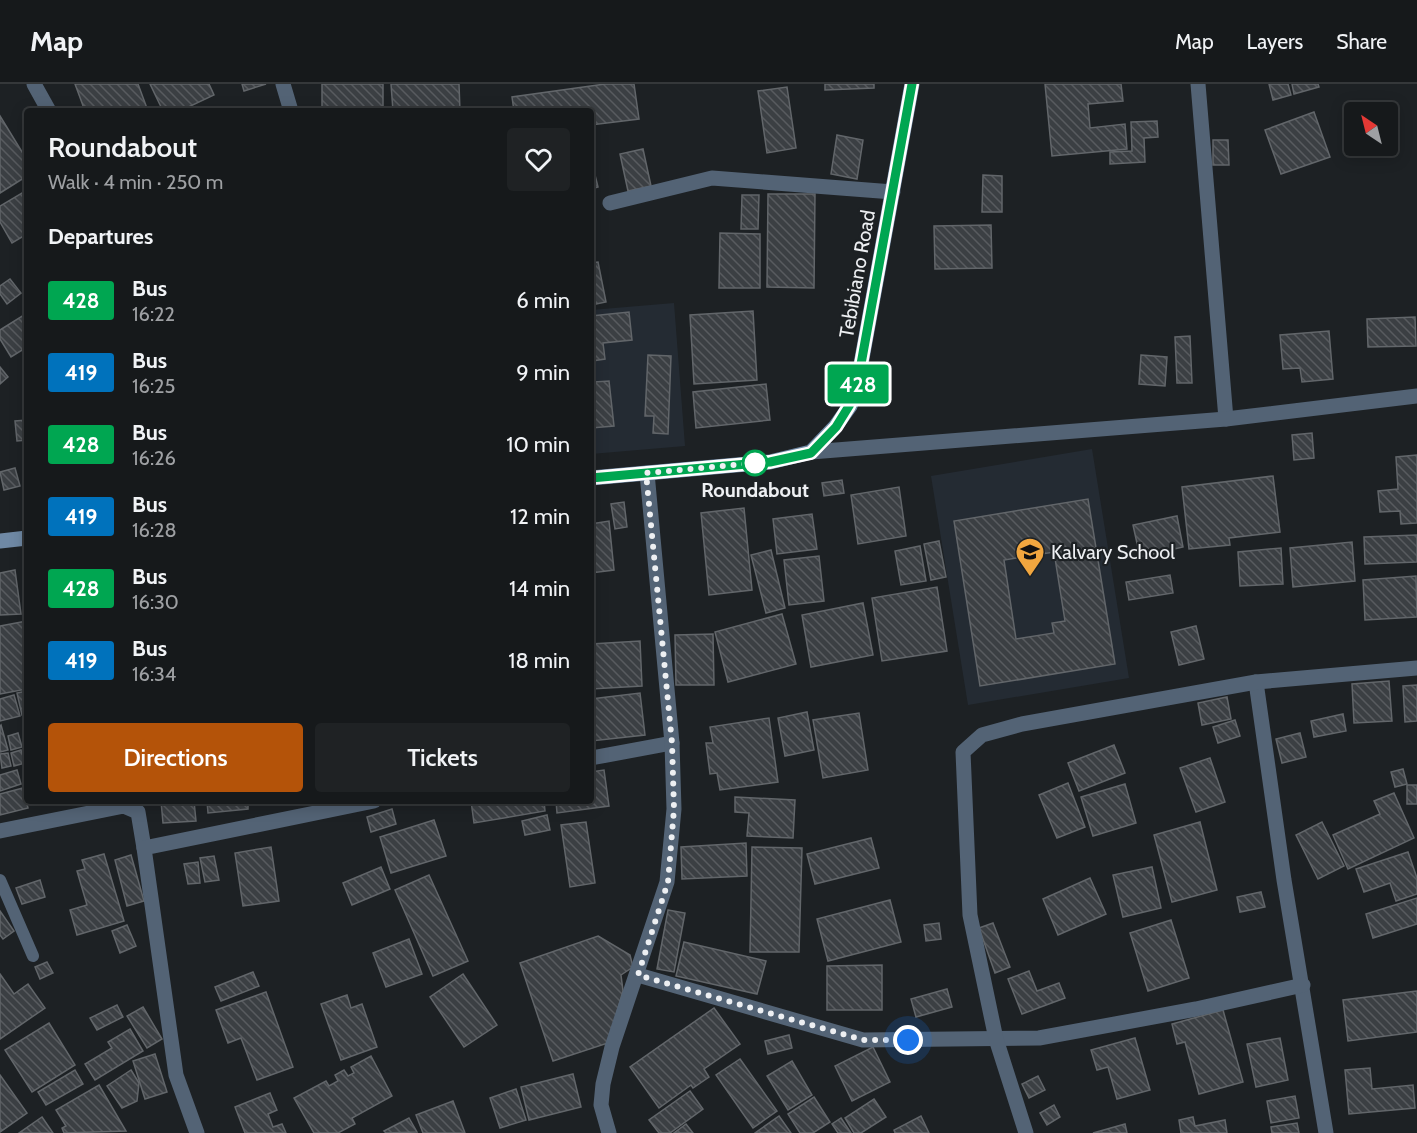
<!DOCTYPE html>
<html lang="en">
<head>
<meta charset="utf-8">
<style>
  :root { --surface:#16191b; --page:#1f2224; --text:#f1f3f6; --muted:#9ea0a3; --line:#35383a; --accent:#b45309 }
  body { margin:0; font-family:Cabin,sans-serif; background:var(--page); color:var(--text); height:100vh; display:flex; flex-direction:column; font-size:22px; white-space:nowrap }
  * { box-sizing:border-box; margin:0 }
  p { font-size:20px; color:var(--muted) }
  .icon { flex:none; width:33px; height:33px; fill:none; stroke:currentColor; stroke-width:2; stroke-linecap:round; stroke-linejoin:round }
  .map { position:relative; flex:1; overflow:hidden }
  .panel { position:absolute; left:24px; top:24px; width:570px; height:696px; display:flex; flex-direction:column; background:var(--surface); border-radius:6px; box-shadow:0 3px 15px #0003,0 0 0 2px var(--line) }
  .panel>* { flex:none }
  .badge { padding:0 12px; border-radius:4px; font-size:21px; line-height:39px }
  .needle { width:39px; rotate:325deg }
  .fabs { position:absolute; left:1344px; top:18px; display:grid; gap:12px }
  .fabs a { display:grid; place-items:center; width:54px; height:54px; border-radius:6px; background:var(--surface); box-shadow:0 3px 15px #0003,0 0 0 2px var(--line); font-size:30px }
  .you { position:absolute; width:30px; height:30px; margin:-15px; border:4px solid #fff; border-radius:50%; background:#1a73e8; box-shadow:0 0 0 9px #1a73e833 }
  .map>.badge { position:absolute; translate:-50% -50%; box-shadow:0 0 0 3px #fff }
  h2 { padding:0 24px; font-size:22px; line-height:54px }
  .round { display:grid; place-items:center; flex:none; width:63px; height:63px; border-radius:6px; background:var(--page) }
  .head { display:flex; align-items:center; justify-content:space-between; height:102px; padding:0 24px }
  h1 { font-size:28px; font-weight:600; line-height:45px }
  .button { display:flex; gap:12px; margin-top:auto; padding:12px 24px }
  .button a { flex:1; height:69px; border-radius:6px; background:var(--accent); color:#fff; font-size:24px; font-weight:600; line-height:69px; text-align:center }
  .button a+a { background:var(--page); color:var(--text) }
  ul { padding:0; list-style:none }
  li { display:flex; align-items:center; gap:18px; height:72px; padding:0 24px }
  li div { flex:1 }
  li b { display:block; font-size:22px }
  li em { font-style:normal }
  li .badge { min-width:66px; font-weight:700; text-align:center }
  header { display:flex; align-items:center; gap:36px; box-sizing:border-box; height:84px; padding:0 30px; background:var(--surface); border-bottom:2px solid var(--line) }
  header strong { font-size:28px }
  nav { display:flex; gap:33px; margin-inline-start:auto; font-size:21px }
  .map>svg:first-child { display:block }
  .built { fill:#242b33 }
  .building { fill:url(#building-back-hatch); stroke:#62666a; stroke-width:1.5; fill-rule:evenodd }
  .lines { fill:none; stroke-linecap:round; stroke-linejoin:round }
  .service { stroke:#536375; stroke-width:12 }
  .minor { stroke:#536375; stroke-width:15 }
  .secondary { stroke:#6f89a5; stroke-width:15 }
  .line-casing { stroke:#fff; stroke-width:14 }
  .line { stroke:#00a651; stroke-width:9 }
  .walk { stroke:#edeff2; stroke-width:6; stroke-dasharray:0 10.8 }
  .stop-dot { fill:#fff; stroke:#00a651; stroke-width:3 }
  .labels { text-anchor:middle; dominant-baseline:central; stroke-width:4.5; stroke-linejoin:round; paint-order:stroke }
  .street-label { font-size:20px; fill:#edeff2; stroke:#1d2124 }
  .stop-label { font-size:20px; font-weight:bold; fill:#edeff2; stroke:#1d2124 }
  .poi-label { font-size:20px; fill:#edeff2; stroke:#1d2124; text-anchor:start }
</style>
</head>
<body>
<header>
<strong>Map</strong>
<nav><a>Map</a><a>Layers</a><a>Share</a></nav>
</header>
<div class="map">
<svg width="1417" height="1049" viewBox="0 0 1417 1049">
  <defs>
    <pattern id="building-back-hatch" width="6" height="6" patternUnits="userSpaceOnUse" patternTransform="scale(1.5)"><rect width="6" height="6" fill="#3b3f43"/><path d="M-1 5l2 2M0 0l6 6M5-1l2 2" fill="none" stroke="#585b5f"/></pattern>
  </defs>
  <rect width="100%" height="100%" fill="#1d2124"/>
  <g class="built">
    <polygon points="674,219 685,362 591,370 591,226"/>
    <polygon points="1092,365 1129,594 968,621 931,392"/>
  </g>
  <g class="building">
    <polygon points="75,0 138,0 148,27 85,27"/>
    <polygon points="150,0 209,0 214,11 180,27 163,27"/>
    <polygon points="242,0 266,0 244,7"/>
    <rect x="322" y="0" width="61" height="27"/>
    <polygon points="391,0 459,0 460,27 393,27"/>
    <polygon points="605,0 634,0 639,35 591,41 591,27 514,27 512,13"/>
    <polygon points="825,0 874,0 874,4 825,6"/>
    <polygon points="1045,0 1121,0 1123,17 1088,20 1090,44 1125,40 1127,65 1052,72"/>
    <polygon points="1269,0 1288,0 1291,11 1273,16"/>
    <polygon points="1292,0 1318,0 1319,3 1294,10"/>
    <polygon points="787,3 796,64 767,69 758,7"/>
    <polygon points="1314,28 1330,73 1281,90 1265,46"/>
    <polygon points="0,32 27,76 27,92 0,109"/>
    <polygon points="1157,37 1158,53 1144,54 1145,78 1110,80 1110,68 1132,67 1131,38"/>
    <polygon points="837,51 863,56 857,95 831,90"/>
    <polygon points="1213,56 1228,56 1229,81 1213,81"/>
    <polygon points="643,65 651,102 628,107 620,70"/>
    <polygon points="591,87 594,87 598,103 591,105"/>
    <polygon points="983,91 1002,92 1002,128 982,128"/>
    <polygon points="27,106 27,150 12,159 0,138 0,122"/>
    <polygon points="768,110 815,110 814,204 767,203"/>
    <polygon points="742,111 759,111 758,145 741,145"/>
    <polygon points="991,141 992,184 935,185 934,142"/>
    <polygon points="720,149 760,150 760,204 719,204"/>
    <polygon points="598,178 606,218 591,221 591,179"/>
    <polygon points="10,195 21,209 7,220 0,210 0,202"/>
    <polygon points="753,227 757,296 694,300 690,231"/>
    <polygon points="629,228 632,256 603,259 605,275 592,277 594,298 609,297 614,342 591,344 591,232"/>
    <polygon points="27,229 27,263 11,273 0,255 0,246"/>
    <polygon points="1415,233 1416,262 1368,263 1367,235"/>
    <polygon points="1329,247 1333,295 1302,298 1300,284 1283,285 1280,251"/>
    <polygon points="1190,252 1192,299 1177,299 1175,253"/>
    <polygon points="648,271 671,272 668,350 653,349 654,332 645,332"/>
    <polygon points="1141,271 1167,273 1165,302 1139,300"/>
    <polygon points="0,283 8,293 0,300"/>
    <polygon points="766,300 770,336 696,344 693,308"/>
    <polygon points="27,336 27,356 17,357 15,337"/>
    <polygon points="1312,349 1314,374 1294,376 1292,351"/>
    <polygon points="1417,371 1417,439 1401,440 1400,427 1380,428 1378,407 1398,405 1396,373"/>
    <polygon points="15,384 20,402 4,406 0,388"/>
    <polygon points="1273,392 1280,448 1229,454 1230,461 1189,465 1182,403"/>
    <polygon points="842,396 844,409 824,412 822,399"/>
    <polygon points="899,403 906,452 858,460 851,411"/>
    <path d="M1088,415L1115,580L980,602L954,437ZM1054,468L1065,537L1052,539L1054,549L1016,555L1004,476Z"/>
    <polygon points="624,418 627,443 615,445 611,420"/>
    <polygon points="744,424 752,506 709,511 701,429"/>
    <polygon points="812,430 817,465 777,470 773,435"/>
    <polygon points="1177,432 1183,463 1140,473 1133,441"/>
    <polygon points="609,437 614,486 591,489 591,440"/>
    <polygon points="1417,451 1417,478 1365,480 1364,453"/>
    <polygon points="939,457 946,493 931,496 924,460"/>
    <polygon points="1352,458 1355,497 1293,503 1290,464"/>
    <polygon points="920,462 926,497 901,501 895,467"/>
    <polygon points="1281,464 1283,500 1240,502 1238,468"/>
    <polygon points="771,466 785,524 766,529 751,471"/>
    <polygon points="819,472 824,517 789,521 784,476"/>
    <polygon points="15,486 21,530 0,531 0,489"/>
    <polygon points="1170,491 1173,509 1129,516 1126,498"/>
    <polygon points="1416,492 1417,533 1365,536 1363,496"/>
    <polygon points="937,503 947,567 882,577 872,514"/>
    <polygon points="863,519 873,571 811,583 802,531"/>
    <polygon points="782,530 796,580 728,598 715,548"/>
    <polygon points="27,537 27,605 0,610 0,542"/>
    <polygon points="1196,542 1204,575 1179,581 1171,548"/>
    <polygon points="713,550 714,601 676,601 675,551"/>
    <polygon points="640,557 642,602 591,605 591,560"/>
    <polygon points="1389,597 1392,637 1354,639 1352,600"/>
    <polygon points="1417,601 1417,637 1405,638 1403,602"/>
    <polygon points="27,607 27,629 22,631 17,609"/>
    <polygon points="640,609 645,651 591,657 591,615"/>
    <polygon points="14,611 20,632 0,637 0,615"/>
    <polygon points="1227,613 1231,635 1202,641 1198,619"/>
    <polygon points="807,628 814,666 785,672 778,634"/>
    <polygon points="859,629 868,686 823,694 813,636"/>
    <polygon points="1343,630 1346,647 1314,653 1311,637"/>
    <polygon points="769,634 778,698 720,706 717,689 710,690 706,659 713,659 710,643"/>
    <polygon points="1235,636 1240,652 1218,659 1213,643"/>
    <polygon points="1,641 8,666 0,668 0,642"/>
    <polygon points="18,649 22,663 11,666 8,652"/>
    <polygon points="1300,649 1306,673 1282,679 1276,655"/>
    <polygon points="1114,661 1125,689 1079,707 1068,679"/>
    <polygon points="21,666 25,679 14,682 11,669"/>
    <polygon points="8,669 11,682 2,684 0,670"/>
    <polygon points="1210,674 1225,718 1196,728 1180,684"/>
    <polygon points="1403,685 1407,700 1395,703 1391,688"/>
    <polygon points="17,686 21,700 0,707 0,691"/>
    <polygon points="604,686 609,722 557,729 556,717 591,717 591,688"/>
    <polygon points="1068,699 1085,743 1057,754 1039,711"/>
    <polygon points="1125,700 1136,739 1093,752 1081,713"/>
    <rect x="1407" y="701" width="10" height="19"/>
    <polygon points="23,704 28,724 0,731 0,710"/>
    <polygon points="1394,709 1414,754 1348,785 1333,751 1380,730 1374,717"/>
    <polygon points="735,713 795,716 793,754 747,752 749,729 735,728"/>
    <polygon points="161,717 194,717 196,737 163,739"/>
    <polygon points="207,717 248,717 248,725 208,729"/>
    <polygon points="471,717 544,717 545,727 474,739"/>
    <polygon points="392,725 396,740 371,748 367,733"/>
    <polygon points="547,731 550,746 525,751 522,737"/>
    <polygon points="434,736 446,772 391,789 380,753"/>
    <polygon points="586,738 595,799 570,803 561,741"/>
    <polygon points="1200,738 1217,806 1172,818 1154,751"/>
    <polygon points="1322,738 1344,782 1318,795 1296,751"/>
    <polygon points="871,754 879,784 815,800 807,770"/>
    <polygon points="746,759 747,792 682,795 681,763"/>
    <polygon points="271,763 279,817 243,822 235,769"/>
    <polygon points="752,763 802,764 799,868 750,868"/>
    <polygon points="1408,768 1417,794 1417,810 1396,817 1390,799 1364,808 1356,785"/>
    <polygon points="104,770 124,837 77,851 70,826 87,821 77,787 85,785 82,776"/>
    <polygon points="131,771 144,817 127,822 115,776"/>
    <polygon points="214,772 219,796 205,798 200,774"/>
    <polygon points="198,778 200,799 188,800 184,780"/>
    <polygon points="381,783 390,805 352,821 343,799"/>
    <polygon points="1152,783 1161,824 1123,833 1113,791"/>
    <polygon points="429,791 468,877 433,892 395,806"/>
    <polygon points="1090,794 1106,830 1058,851 1043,815"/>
    <polygon points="40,796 45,813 22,820 16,804"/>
    <polygon points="1261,808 1265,823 1240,828 1237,813"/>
    <polygon points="1417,814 1417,840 1373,854 1366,830"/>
    <polygon points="890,816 901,858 828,877 817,835"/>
    <polygon points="668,826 685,829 674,888 657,885"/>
    <polygon points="0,827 14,847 3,855 0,851"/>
    <polygon points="1171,836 1189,894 1148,907 1130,849"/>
    <polygon points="939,839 941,855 926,857 924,841"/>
    <polygon points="993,839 1010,883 995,889 979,844"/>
    <polygon points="127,841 136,862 120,869 112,847"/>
    <polygon points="598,852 630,871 633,883 621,891 623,907 608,959 553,977 520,879"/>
    <polygon points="409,855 422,890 386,903 373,869"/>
    <polygon points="684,858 766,877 757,910 676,892"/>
    <polygon points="47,878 53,889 40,895 35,883"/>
    <polygon points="882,881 882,926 827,926 827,882"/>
    <polygon points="1029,887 1037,907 1059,899 1065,914 1022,930 1008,895"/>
    <polygon points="253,888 259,902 221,917 215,903"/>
    <polygon points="0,890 14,910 28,900 45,924 0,955"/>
    <polygon points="463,890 497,941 464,963 430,913"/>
    <polygon points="947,905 952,923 916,933 911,915"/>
    <polygon points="1417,907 1417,948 1348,957 1343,916"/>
    <polygon points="266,908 293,983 257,996 241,954 228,959 216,926"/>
    <polygon points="347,911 351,924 362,920 377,963 341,976 321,920"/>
    <polygon points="117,921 123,933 97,946 90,934"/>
    <polygon points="143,923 162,955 147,964 127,932"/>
    <polygon points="714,924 740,960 704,985 709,993 693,1004 691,1001 659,1024 630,983"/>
    <polygon points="1223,926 1243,998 1199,1010 1185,958 1177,960 1172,940"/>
    <polygon points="49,939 75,981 32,1008 5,966"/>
    <polygon points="130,945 143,967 95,996 85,980 112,964 108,958"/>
    <polygon points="789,951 792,964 768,970 765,957"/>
    <polygon points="1135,954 1150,1006 1117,1015 1108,983 1097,986 1091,966"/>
    <polygon points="1280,954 1288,996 1256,1003 1247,960"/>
    <polygon points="873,963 890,998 852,1017 835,982"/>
    <polygon points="155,970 167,1008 145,1015 133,977"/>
    <polygon points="371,972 392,1012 352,1034 355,1040 338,1049 314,1049 294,1014 326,997 329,1002 338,997 335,991 344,986 348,992 354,989 351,983"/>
    <polygon points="740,975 777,1027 753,1044 716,991"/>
    <polygon points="792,977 812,1011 788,1026 767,992"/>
    <polygon points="1370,984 1372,1005 1413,1001 1415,1024 1349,1030 1345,986"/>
    <polygon points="75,986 83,1000 46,1021 38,1008"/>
    <polygon points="131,986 139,999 137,1017 122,1024 107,1002"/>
    <polygon points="573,990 581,1023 529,1036 521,1003"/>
    <polygon points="0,991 27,1029 0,1048"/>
    <polygon points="1038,992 1045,1006 1029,1014 1022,1000"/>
    <polygon points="99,1001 126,1047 64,1049 62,1044 66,1042 56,1026"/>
    <polygon points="516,1005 526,1036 500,1044 490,1014"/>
    <polygon points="690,1007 703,1025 670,1049 659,1049 649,1036"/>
    <polygon points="270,1009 277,1026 268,1030 273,1043 282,1040 286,1049 245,1049 235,1023"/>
    <polygon points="1295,1012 1299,1034 1271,1039 1267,1017"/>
    <polygon points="814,1013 830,1038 813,1049 800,1049 788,1030"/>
    <polygon points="874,1015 886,1033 861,1049 854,1049 845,1034"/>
    <polygon points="453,1017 465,1049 423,1049 416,1031"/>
    <polygon points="1054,1021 1060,1033 1047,1041 1040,1029"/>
    <polygon points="779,1032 791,1049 755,1049"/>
    <polygon points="921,1032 929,1049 895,1049 894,1046"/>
    <polygon points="42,1033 53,1049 19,1049"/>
    <polygon points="1193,1033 1195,1042 1225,1036 1227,1049 1181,1049 1179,1036"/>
    <polygon points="409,1034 417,1048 386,1049 384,1047"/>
    <polygon points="841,1034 851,1049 838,1049 832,1040"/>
    <polygon points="1297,1039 1299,1049 1272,1049 1271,1043"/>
    <polygon points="686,1040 693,1049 674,1049"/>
    <polygon points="1125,1040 1127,1049 1093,1049"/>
  </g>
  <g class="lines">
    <polyline class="service" points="0,796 33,872"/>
    <g class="minor">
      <polyline points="34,0 49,27"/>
      <polyline points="283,0 291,27"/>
      <polyline points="1198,0 1226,335"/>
      <polyline points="610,119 712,94 893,108"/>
      <polyline points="811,368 1226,335 1417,312"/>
      <polyline points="1256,598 1284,796 1326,1049"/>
      <polyline points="591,674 672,659"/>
      <polyline points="0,747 124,722 138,728 144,764"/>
      <polyline points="638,891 863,956 1039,954 1196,925 1303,901"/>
      <polyline points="197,1049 176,991 144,764 374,717"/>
      <polyline points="609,1049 601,1021 603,1000 612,963 667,798 674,725 672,659 647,389"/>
      <polyline points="1026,1049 996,955 970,831 963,668 982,651 1022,640 1256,598 1417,584"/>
    </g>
    <g class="secondary">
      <polyline points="591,394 770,378 811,368 835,343 850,322 857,302 912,0"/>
      <polyline points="0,457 27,454"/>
    </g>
  </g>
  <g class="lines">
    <g class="line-casing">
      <polyline id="line" points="591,394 770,378 811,369 836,343 849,322 857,302 912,0"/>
    </g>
    <use href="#line" class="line"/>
    <polyline class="walk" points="755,379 646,389 672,659 674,725 668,798 638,891 863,956 908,956"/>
  </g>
  <defs>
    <g id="school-pin" transform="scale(1.5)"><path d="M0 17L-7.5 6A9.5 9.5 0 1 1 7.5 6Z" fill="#f1a63f" stroke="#1d2124"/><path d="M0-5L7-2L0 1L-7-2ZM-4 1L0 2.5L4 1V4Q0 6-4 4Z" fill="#111"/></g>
  </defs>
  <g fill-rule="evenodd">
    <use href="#school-pin" x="1030" y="468"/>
  </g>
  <circle class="stop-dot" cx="755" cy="379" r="12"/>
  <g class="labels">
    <g class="street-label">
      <text transform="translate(857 190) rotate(-80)">Tebibiano Road</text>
    </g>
    <g class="stop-label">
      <text x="755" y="406">Roundabout</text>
    </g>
    <g class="poi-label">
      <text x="1051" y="468">Kalvary School</text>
    </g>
  </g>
</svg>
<div class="fabs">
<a><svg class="needle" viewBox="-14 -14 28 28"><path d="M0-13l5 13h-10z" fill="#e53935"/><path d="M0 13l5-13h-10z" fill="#9ea0a3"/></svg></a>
</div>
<div class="you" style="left:908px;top:956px"></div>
<b class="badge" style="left:858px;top:300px;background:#00a651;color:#fff">428</b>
<section class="panel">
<div class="head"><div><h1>Roundabout</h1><p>Walk · 4 min · 250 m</p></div><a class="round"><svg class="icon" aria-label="heart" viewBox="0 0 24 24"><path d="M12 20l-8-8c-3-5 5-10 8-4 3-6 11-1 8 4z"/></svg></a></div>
<h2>Departures</h2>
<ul>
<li><span class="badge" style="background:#00a651;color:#fff">428</span><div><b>Bus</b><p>16:22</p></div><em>6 min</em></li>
<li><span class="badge" style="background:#0072bc;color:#fff">419</span><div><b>Bus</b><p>16:25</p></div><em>9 min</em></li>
<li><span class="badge" style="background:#00a651;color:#fff">428</span><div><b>Bus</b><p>16:26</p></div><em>10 min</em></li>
<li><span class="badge" style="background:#0072bc;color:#fff">419</span><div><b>Bus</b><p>16:28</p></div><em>12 min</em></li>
<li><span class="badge" style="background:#00a651;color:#fff">428</span><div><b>Bus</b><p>16:30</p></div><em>14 min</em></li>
<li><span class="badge" style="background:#0072bc;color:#fff">419</span><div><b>Bus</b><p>16:34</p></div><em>18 min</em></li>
</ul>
<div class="button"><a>Directions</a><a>Tickets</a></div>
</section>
</div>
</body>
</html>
